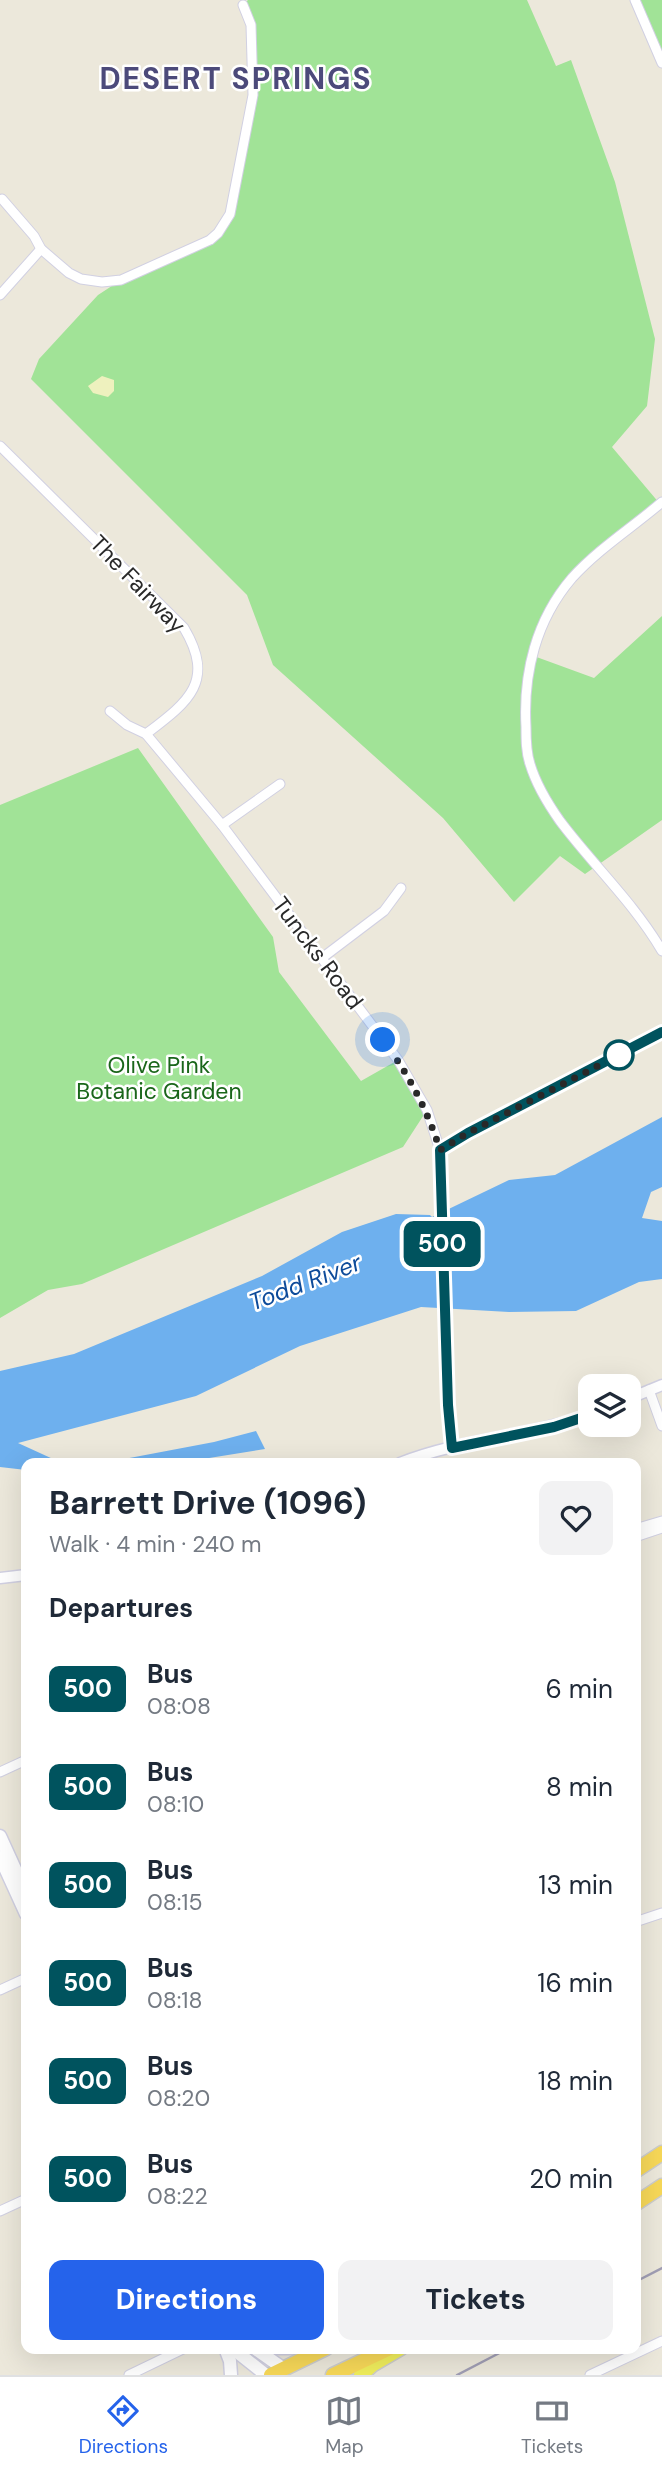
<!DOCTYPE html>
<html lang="en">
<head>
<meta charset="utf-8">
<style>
  :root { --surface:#fff; --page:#f2f2f3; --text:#1f2937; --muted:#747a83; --line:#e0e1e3; --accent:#2563eb }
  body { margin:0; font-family:"DM Sans",sans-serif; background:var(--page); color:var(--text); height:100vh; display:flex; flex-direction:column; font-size:26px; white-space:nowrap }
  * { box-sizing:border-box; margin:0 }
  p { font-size:23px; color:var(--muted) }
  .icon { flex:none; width:38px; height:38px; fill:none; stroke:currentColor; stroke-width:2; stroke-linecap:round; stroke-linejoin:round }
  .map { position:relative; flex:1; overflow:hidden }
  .details { position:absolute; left:21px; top:1458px; width:620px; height:896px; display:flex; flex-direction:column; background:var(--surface); border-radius:14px; box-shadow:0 7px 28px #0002 }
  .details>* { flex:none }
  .badge { padding:0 14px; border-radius:10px; font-size:24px; line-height:46px }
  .buttons { position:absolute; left:578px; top:1374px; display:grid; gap:14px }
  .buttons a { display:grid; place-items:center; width:63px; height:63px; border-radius:14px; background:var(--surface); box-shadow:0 7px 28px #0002; font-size:35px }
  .you { position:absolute; width:35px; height:35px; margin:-18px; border:5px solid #fff; border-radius:50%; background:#1a73e8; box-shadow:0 0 0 10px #1a73e833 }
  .map>.badge { position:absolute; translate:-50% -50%; box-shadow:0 0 0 4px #fff }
  h2 { padding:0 28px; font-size:26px; line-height:63px }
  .round { display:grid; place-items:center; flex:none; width:74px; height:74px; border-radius:14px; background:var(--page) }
  .summary { display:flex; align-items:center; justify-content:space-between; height:119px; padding:0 28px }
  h1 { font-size:33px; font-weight:700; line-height:52px }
  .action { display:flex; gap:14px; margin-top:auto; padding:14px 28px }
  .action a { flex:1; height:80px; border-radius:14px; background:var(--accent); color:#fff; font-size:28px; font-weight:700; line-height:80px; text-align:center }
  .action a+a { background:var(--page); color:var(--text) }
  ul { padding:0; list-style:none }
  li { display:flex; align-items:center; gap:21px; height:98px; padding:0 28px }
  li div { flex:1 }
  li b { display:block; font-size:26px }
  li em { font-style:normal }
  li .badge { min-width:77px; font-weight:700; text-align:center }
  .tabs { display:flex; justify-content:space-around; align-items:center; height:98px; border-top:2px solid var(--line); background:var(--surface); font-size:19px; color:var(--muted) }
  .tabs a { display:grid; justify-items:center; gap:4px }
  .tabs .active { color:var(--accent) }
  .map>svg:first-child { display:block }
  .green { fill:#a1e397 }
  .sand { fill:#eef1be }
  .water { fill:#6eb0ee }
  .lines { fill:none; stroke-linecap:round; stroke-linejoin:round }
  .minor-casing { stroke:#d1d0e2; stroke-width:11 }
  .tertiary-casing { stroke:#d1d0e2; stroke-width:13 }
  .secondary-casing { stroke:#d1d0e2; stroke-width:15 }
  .primary-casing { stroke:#ccc; stroke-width:17 }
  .trunk-casing { stroke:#ccc; stroke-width:17 }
  .minor { stroke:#fff; stroke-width:9 }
  .tertiary { stroke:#fff; stroke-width:10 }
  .secondary { stroke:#fff; stroke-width:12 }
  .primary { stroke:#f0ee5c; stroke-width:14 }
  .trunk { stroke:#f7d858; stroke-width:14 }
  .rail { stroke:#a09eb4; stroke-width:2.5 }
  .line-casing { stroke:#fff; stroke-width:16 }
  .line { stroke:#00535e; stroke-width:10 }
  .walk { stroke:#292929; stroke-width:7; stroke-dasharray:0 12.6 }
  .stop-dot { fill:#fff; stroke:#00535e; stroke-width:3.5 }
  .labels { text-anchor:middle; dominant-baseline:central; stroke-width:5; stroke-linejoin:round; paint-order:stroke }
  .street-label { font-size:23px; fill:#292929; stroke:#fff }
  .park-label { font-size:23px; fill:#1a661a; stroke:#fff }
  .water-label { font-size:24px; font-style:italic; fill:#0d4b9a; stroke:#fff }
  .district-label { font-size:30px; font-weight:bold; letter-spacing:2px; fill:#4c4a7a; stroke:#fff }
</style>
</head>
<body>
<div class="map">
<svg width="662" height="2375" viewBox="0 0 662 2375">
  <rect width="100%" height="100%" fill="#ece8db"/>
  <g class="green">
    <polygon points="248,0 527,0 556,66 571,60 615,182 655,339 647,406 612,447 660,504 601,551 552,607 531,655 594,678 662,616 662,820 585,874 560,856 514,902 443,818 273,665 247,595 31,379 39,359 98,295 121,280 203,244 227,220 253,95 251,25 243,5"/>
    <polygon points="635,0 662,0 662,63"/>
    <polygon points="138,748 273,937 279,972 361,1081 398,1060 427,1110 403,1147 82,1284 48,1290 0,1318 0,805"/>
  </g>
  <polygon class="sand" points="102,376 114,380 114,391 108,397 93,393 88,386"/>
  <g class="water">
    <polygon points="662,1117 662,1187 651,1192 642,1218 662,1221 662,1279 639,1282 576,1311 509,1312 421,1307 300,1346 196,1396 18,1443 53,1459 91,1463 26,1463 26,1470 0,1467 0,1371 74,1354 262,1276 342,1232 396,1214 430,1215 432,1217 509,1180 555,1175"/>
    <polygon points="256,1431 265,1449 178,1463 103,1463 214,1442"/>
  </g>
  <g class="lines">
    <g class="minor-casing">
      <g id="minor">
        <polyline points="635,0 662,63"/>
        <polyline points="2,199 34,236 41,249 69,273 81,279 102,282 121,280 210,240 218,233 230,214 253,95 251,25 243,5"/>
        <polyline points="0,295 41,249"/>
        <path d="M0,446L184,628C216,682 188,702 146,734"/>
        <path d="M662,502C633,527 598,549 572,578C536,620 523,673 526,727C526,740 526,752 530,764C536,784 548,804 560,821C593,865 634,903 662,951"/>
        <polyline points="110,711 127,725 146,734 222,825 398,1060 427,1110 440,1150 452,1448"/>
        <polyline points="222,825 280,784"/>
        <polyline points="322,958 384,911 401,888"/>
        <polyline points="440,1150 468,1133 662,1032"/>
        <polyline points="649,1390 662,1426"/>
        <polyline points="635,1529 662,1521"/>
        <polyline points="635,1537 662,1528"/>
        <polyline points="0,1772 26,1760"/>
        <polyline points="635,1922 662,1913"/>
        <polyline points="0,1990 26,1978"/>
        <polyline points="0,2211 26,2199"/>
        <polyline points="129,2375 185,2348"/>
        <polyline points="590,2375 662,2341"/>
      </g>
    </g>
    <g class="tertiary-casing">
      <g id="tertiary">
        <polyline points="628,1399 662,1385"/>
        <path d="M400,1463C461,1439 528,1436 590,1415"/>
        <polyline points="0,1578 26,1575"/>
      </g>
    </g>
    <g class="secondary-casing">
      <g id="secondary">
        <polyline points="0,1836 26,1893"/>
        <polyline points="0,1857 26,1914"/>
        <polyline points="225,2348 230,2361 231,2375"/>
        <polyline points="232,2348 266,2375"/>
        <polyline points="254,2348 284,2369"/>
        <polyline points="279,2348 295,2348"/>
      </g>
    </g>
    <g class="primary-casing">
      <polyline id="primary" points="361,2375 372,2365 401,2348"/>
    </g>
    <g class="trunk-casing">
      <g id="trunk">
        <polyline points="635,2171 662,2153"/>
        <polyline points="635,2204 662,2186"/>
        <polyline points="271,2375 326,2348"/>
        <polyline points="333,2375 390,2348"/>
      </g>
    </g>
    <use href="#minor" class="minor"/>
    <use href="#tertiary" class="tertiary"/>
    <use href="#secondary" class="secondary"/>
    <use href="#primary" class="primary"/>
    <use href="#trunk" class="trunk"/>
    <g class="rail">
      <polyline points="635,2282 662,2268"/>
      <polyline points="457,2375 509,2348"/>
    </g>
  </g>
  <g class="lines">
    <g class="line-casing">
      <polyline id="line" points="590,1415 554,1427 452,1448 448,1405 440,1150 468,1133 662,1032"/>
    </g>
    <use href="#line" class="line"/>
    <path class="walk" d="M383,1040C409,1075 427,1109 440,1150L468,1133L619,1055"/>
  </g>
  <circle class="stop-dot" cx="619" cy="1055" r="14"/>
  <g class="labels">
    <g class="street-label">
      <text transform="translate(138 584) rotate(46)">The Fairway</text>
      <text transform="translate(318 953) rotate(53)">Tuncks Road</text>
    </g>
    <g class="park-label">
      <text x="159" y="1065">Olive Pink<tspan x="159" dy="26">Botanic Garden</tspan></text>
    </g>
    <g class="water-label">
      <text transform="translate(305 1282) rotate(-21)">Todd River</text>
    </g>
    <g class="district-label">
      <text x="236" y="78">DESERT SPRINGS</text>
    </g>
  </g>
</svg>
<div class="buttons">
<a><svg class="icon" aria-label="layers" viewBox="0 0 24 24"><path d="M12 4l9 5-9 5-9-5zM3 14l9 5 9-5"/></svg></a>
</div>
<div class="you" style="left:383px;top:1040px"></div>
<b class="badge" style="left:442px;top:1244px;background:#00535e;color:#fff">500</b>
<section class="details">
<div class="summary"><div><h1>Barrett Drive (1096)</h1><p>Walk · 4 min · 240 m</p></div><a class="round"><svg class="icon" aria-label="heart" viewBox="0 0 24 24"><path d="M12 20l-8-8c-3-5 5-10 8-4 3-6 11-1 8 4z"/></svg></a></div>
<h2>Departures</h2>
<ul>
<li><span class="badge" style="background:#00535e;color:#fff">500</span><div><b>Bus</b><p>08:08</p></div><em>6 min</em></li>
<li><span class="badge" style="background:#00535e;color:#fff">500</span><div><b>Bus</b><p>08:10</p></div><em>8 min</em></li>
<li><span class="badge" style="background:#00535e;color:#fff">500</span><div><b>Bus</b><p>08:15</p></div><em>13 min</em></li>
<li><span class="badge" style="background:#00535e;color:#fff">500</span><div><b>Bus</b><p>08:18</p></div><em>16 min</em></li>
<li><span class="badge" style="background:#00535e;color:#fff">500</span><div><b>Bus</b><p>08:20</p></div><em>18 min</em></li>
<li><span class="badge" style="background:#00535e;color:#fff">500</span><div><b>Bus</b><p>08:22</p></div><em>20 min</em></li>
</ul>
<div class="action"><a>Directions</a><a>Tickets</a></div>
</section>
</div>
<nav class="tabs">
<a class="active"><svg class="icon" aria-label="directions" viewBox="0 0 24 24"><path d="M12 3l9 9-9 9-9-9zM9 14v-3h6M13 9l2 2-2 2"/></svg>Directions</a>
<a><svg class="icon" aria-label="map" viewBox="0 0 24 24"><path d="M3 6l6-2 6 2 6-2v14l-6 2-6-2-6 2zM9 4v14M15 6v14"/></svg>Map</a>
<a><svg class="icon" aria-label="tickets" viewBox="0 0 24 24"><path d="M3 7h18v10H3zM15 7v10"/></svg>Tickets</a>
</nav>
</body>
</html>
